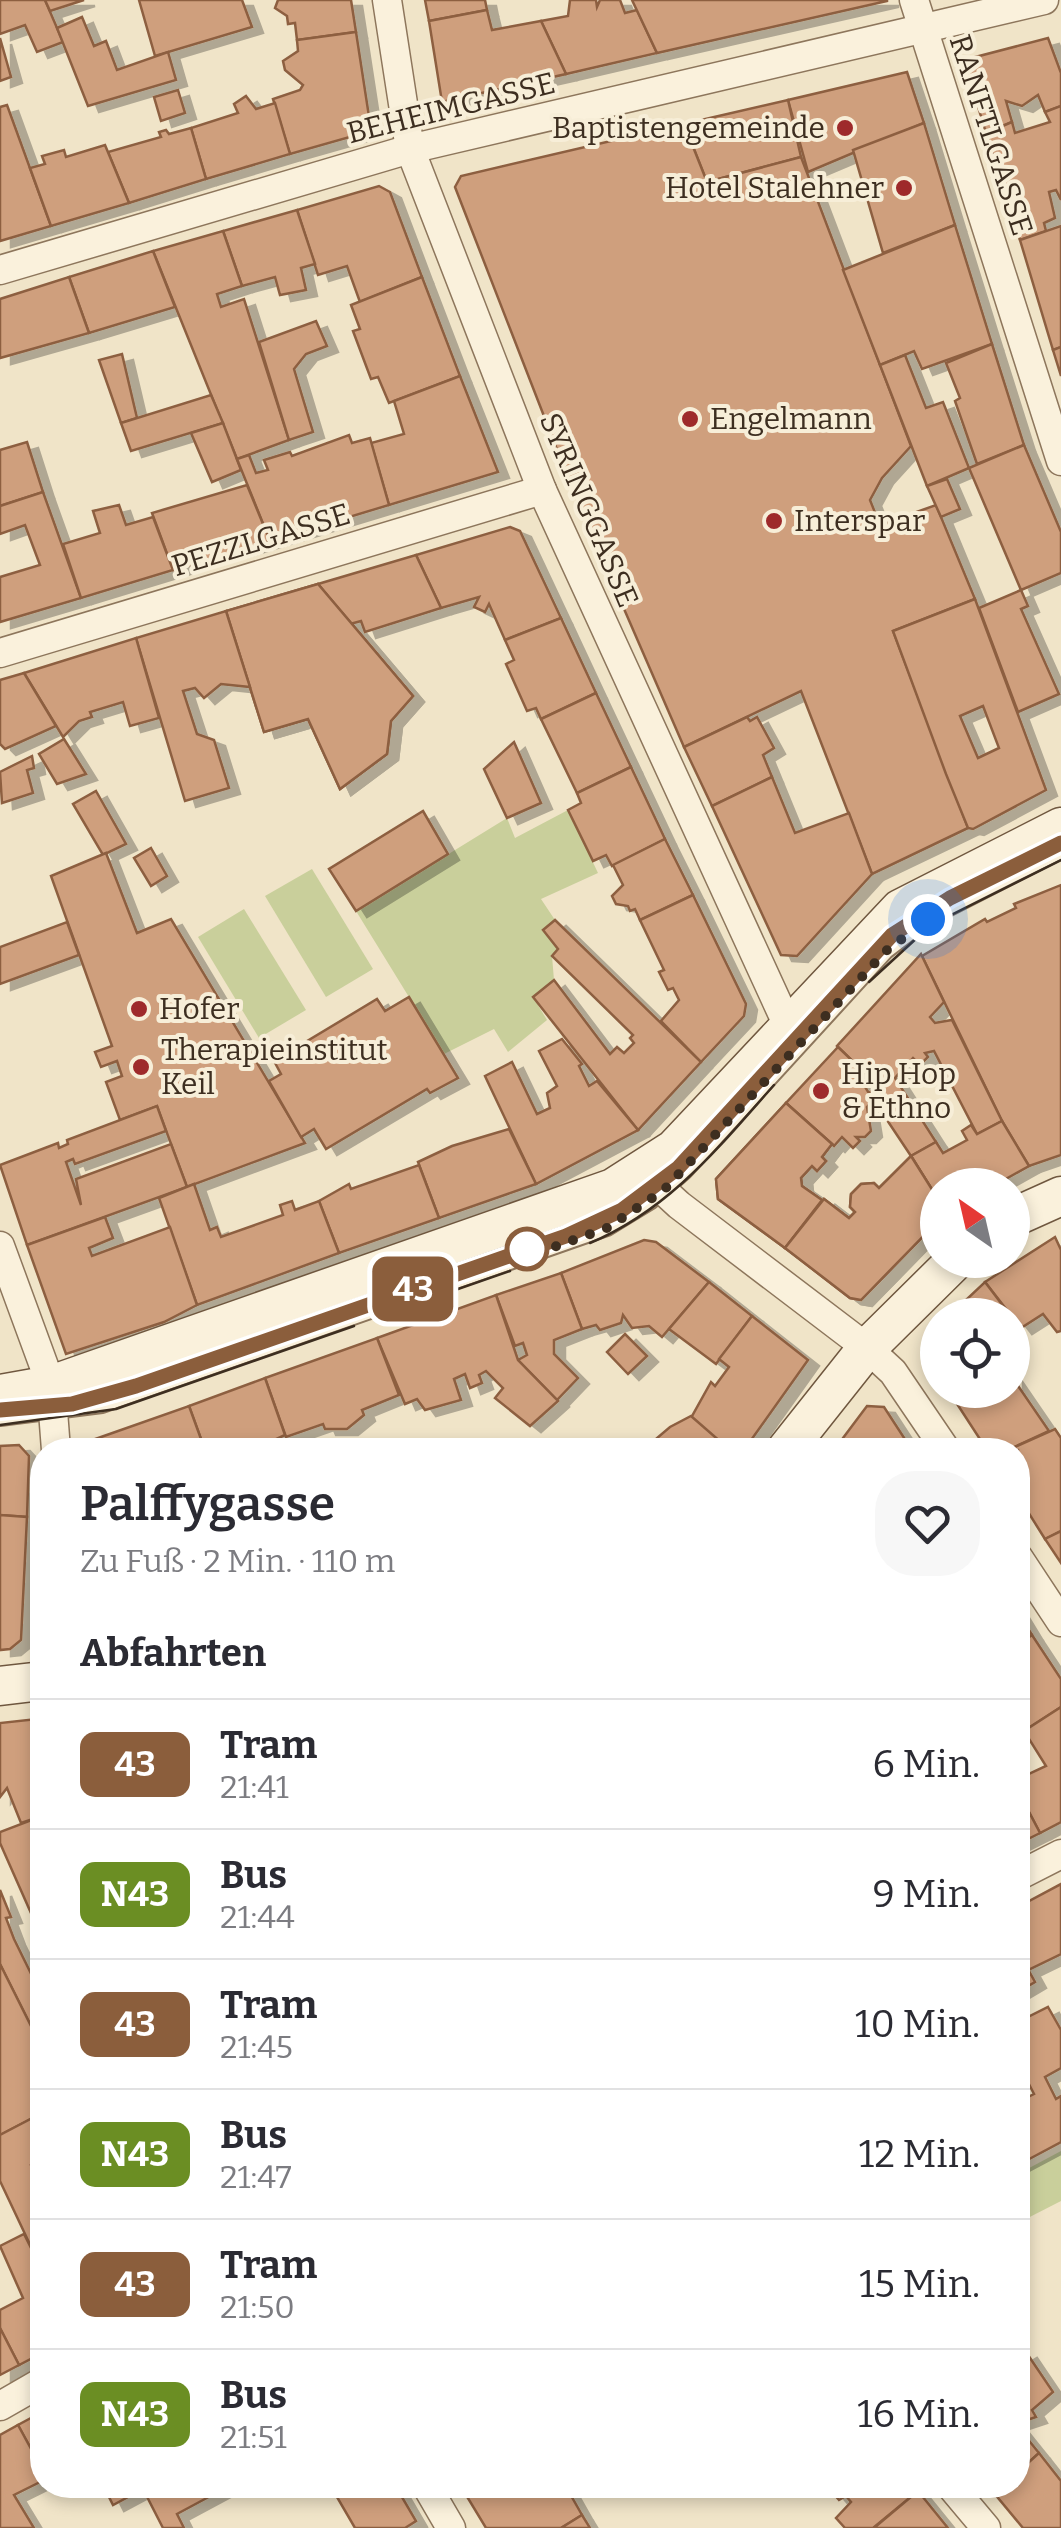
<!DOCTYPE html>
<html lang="de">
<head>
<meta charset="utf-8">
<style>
  :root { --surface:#fff; --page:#f7f7f7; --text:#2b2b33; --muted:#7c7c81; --line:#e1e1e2 }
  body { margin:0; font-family:Bitter,serif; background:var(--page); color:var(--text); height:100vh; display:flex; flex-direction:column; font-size:38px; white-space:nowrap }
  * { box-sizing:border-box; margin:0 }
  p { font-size:32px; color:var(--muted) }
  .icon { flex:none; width:55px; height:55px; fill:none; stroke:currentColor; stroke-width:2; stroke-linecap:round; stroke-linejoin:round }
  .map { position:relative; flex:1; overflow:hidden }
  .panel { position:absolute; left:30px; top:1438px; width:1000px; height:1060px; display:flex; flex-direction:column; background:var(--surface); border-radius:40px; box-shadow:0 5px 15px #0003 }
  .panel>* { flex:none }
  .badge { padding:0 20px; border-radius:15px; font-size:35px; line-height:65px }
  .needle { width:65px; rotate:326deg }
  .tools { position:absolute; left:920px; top:1168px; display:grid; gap:20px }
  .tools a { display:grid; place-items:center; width:110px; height:110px; border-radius:50%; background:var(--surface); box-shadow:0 5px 15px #0003; font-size:50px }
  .you { position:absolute; width:50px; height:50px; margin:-25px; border:8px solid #fff; border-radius:50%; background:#1a73e8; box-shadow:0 0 0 15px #1a73e833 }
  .map>.badge { position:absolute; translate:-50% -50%; box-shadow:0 0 0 5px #fff }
  h2 { padding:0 50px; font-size:38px; line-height:90px }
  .round { display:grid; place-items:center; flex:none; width:105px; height:105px; border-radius:40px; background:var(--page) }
  .summary { display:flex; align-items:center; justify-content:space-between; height:170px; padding:0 50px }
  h1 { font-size:48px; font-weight:600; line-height:75px }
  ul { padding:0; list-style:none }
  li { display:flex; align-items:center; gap:30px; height:130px; padding:0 50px; border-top:2px solid var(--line) }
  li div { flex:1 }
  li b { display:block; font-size:38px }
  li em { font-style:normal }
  li .badge { min-width:110px; font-weight:700; text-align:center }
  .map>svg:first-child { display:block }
  .green { fill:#c9cf9b }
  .building { fill:#cf9f7d; stroke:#8d5f41; stroke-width:2.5; fill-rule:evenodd; filter:url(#shadow) }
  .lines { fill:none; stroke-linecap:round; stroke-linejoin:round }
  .service-casing { stroke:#8d765c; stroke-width:18 }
  .minor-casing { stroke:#8d765c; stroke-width:31 }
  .secondary-casing { stroke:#6f573f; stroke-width:41 }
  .service { stroke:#faf1dc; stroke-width:14 }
  .minor { stroke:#faf1dc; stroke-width:28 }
  .secondary { stroke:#faf1dc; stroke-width:38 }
  .tram { stroke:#3d2e20; stroke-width:2.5 }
  .line-casing { stroke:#fff; stroke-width:22 }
  .line { stroke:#8b5e3c; stroke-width:15 }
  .walk { stroke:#3d2e20; stroke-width:10; stroke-dasharray:0 18 }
  .poi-dot { fill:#9e2a2b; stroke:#f7eed8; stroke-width:4 }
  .stop-dot { fill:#fff; stroke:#8b5e3c; stroke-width:5 }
  .labels { text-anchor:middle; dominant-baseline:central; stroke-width:8; stroke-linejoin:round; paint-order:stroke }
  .street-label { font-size:30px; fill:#3d2e20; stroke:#f7eed8 }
  .poi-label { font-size:30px; fill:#3d2e20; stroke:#f7eed8; text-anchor:start }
</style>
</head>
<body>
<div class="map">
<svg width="1061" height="2528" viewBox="0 0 1061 2528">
  <defs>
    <filter id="shadow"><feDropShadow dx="11" dy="6" stdDeviation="0" flood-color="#0004"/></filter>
  </defs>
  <rect width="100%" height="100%" fill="#f0e4c8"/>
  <g class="green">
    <polygon points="568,810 598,873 541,899 555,920 558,949 552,956 554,980 533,997 547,1020 508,1052 494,1029 444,1054 356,911 507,818 515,838"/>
    <polygon points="312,869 373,969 326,997 265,896"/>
    <polygon points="244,909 306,1010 259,1038 198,937"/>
    <polygon points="1061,2151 1061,2201 1018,2223 1018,2174"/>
  </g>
  <g class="building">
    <polygon points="0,0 45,0 63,42 37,52 25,25 0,34"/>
    <polygon points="45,0 84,0 50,11"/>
    <polygon points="139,0 242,0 252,27 155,56"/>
    <polygon points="351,0 356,32 297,40 295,23 288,24 287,16 275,8 278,0"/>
    <polygon points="425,0 485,0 487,10 429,21"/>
    <polygon points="596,0 597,7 600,0 620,0 625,13 637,10 657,53 566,74 541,21 568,16 570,0"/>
    <polygon points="632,0 887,0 887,1 657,53"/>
    <polygon points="487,10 492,30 541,21 566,74 442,102 429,21"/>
    <polygon points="82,17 94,46 106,41 117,70 168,52 176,80 88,106 57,28"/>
    <polygon points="356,32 370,123 364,133 290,154 273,99 300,90 303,85 285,70 283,61 298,51 297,40"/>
    <polygon points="0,38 11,77 0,81"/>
    <polygon points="1048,38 1061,73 1061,106 1045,112 1038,95 1022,106 1006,101 1012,122 986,133 964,60"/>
    <polygon points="907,72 924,123 808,172 788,100"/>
    <polygon points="178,90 185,113 161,121 154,97"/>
    <polygon points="246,96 256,109 275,103 290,154 206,179 191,128 238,113 234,104"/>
    <polygon points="788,100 801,157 707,182 684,124"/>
    <polygon points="7,105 51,226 0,241 0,107"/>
    <polygon points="1061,106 1061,200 1056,190 1049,192 1055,218 1044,223 1046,231 1020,240 986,133 1012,122 1015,133 1050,122 1045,112"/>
    <polygon points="924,123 955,225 883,253 853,150"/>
    <polygon points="684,124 707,182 801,157 911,446 882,478 870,500 880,525 936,505 975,599 893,631 968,828 872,874 801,691 684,747 575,496 455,187 461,176"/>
    <polygon points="191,128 206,179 129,203 108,152 161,137 159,132 166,130 169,134"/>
    <polygon points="105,145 129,203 51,226 30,168 45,164 42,156 64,150 66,157"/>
    <polygon points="379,186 390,192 422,277 360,302 347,266 318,275 297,210"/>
    <polygon points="297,210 315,264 301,268 306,290 280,295 275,277 242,286 223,231"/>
    <polygon points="955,225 992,344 922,369 914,351 880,365 843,270"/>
    <polygon points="1061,226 1061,347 1053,350 1020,240"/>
    <polygon points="223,231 242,286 217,294 221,307 244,299 289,440 237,459 153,251"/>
    <polygon points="153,251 175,307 89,333 69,277"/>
    <polygon points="69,277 89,333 0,358 0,299"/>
    <polygon points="422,277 460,376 389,403 378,377 371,379 353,331 360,329 351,305"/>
    <polygon points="316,321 327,346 306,354 294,369 313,432 289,440 259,342"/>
    <polygon points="992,344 1024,445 977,464 955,401 960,398 946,363"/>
    <polygon points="1061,347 1061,376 1053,350"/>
    <polygon points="122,354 137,418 121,423 99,360"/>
    <polygon points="905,355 926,408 943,402 969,468 927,486 880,365"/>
    <polygon points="460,376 498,472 389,505 371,443 404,434 394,401"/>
    <polygon points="211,395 223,423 131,451 121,423"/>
    <polygon points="223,423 241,470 212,482 191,433"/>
    <polygon points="349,435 352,443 370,438 389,505 270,541 237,459 249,455 256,473 268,470 264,460 290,452 292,456"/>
    <polygon points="27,442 43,492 0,506 0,450"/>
    <polygon points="1024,445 1061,532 1061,573 1021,590 969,468"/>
    <polygon points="947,479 960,509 941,517 927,486"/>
    <polygon points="247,485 270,541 173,570 152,513"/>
    <polygon points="43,492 81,598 0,622 0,577 40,565 25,525 0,534 0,506"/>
    <polygon points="119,505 126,525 153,517 173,570 81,598 63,544 100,533 93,511"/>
    <polygon points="510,527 520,531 561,618 505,640 489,604 485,612 474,607 479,597 441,608 416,555"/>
    <polygon points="416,555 441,608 365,632 361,621 350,624 318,584"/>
    <path d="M318,584L413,696L391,721L387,754L340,789L308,719L264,732L226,611ZM301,649L324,659L338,682L309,712L303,694L291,698L278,657Z"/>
    <polygon points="318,584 413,696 391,721 387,754 340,789 308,719 264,732 226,611"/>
    <polygon points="1021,590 1028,606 1021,609 1059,694 1018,712 979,608"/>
    <path d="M975,599L1046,790L973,829L968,828L946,774L893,631ZM983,706L999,748L978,758L960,716Z"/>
    <polygon points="226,611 250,687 221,684 204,698 195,688 183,691 197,734 214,740 229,788 185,801 136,638"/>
    <polygon points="561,618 596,693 541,719 536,708 527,711 506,664 514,660 505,640"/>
    <polygon points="136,638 159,718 130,726 123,702 90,712 92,717 79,721 63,737 24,673"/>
    <polygon points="24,673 56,726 5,749 0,744 0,680"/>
    <polygon points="596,693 631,767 577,793 541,719"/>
    <polygon points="747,717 750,721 757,717 774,748 763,755 772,777 712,806 684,747"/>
    <polygon points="64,739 86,774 57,784 39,754"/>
    <polygon points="514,742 541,803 507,818 484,769"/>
    <polygon points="32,756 34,768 27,770 33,793 2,803 0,772"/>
    <polygon points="631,767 665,839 612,866 606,855 593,861 568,810 581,803 577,793"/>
    <polygon points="772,777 795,833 849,813 872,874 797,956 781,955 712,806"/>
    <polygon points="96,791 126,844 103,855 73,804"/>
    <polygon points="423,811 448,854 356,911 329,869"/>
    <polygon points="665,839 693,895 640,920 635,909 630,911 628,906 616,904 612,896 623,885 613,865"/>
    <polygon points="151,848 167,876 151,886 134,858"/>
    <polygon points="106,853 137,933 171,919 305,1143 187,1187 157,1106 120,1120 106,1082 122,1076 117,1061 101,1067 95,1052 112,1046 51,876"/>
    <polygon points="1061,885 1061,1155 1029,1166 1002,1121 922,956 985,919 987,922 1016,908 1014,904"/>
    <polygon points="693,895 746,1004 744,1016 701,1062 661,1021 679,1000 673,988 668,990 659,972 664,970 640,920"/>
    <polygon points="555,920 701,1062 638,1130 533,997 554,980 610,1054 617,1047 624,1053 634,1043 630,1038 633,1035 552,956 558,949 543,930"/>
    <polygon points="67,922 79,955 0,984 0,947"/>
    <polygon points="921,954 944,1002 930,1017 935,1023 952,1020 1002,1121 977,1134 934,1051 925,1053 928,1057 920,1065 913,1058 895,1078 936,1142 911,1156 869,1093 878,1086 837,1046"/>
    <polygon points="409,997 458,1078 430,1093 427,1089 326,1149 314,1129 301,1137 269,1081 281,1074 274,1061 377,999 385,1011"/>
    <polygon points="562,1039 582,1064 579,1066 589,1086 597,1081 638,1130 536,1184 485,1076 512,1062 537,1114 550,1108 547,1093 557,1086 539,1051"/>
    <polygon points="838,1047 863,1071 858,1075 873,1100 867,1107 871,1131 865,1137 856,1137 860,1141 853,1148 842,1137 834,1146 786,1103"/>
    <polygon points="786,1103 832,1144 822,1157 826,1161 817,1171 812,1166 801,1178 802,1186 822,1200 785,1248 718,1199 716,1179"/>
    <polygon points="786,1103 832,1144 822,1157 826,1161 817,1171 812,1166 801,1178 802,1186 822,1200 785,1248 718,1199 716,1179"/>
    <polygon points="157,1106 166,1131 75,1164 73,1159 66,1162 81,1205 76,1179 171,1144 187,1187 27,1245 0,1165 58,1143 59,1148 68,1144 67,1140"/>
    <polygon points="1002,1121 1029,1166 995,1185 938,1185 938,1199 911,1156 936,1142 943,1153 967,1140 962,1131 971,1125 977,1134"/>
    <polygon points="509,1129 536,1184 439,1218 418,1162 452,1146"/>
    <path d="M911,1156L938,1199V1221L861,1300L850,1298L785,1248L824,1199L849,1218L855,1212L850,1207L851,1194L861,1184L874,1183L879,1188ZM837,1233L845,1241L839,1247L831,1241Z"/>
    <polygon points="911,1156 938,1199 938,1221 861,1300 850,1298 785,1248 824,1199 849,1218 855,1212 850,1207 851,1194 861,1184 874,1183 879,1188"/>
    <polygon points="419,1165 439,1218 339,1253 319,1201 349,1184 351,1189"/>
    <polygon points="194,1184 210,1230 217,1227 221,1237 283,1215 280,1205 292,1201 295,1210 319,1201 339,1253 197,1305 159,1198"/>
    <polygon points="105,1217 113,1238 89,1248 92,1256 170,1227 197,1305 164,1322 66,1354 27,1245"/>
    <polygon points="1055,1237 1061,1250 1061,1331 1057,1332 1043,1314 1021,1328 985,1282"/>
    <polygon points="644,1240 656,1242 709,1282 662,1337 649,1326 632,1328 623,1315 621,1323 600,1330 596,1325 582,1329 561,1273"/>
    <polygon points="561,1273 582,1329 554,1340 554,1354 578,1378 557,1400 518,1360 527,1355 523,1343 515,1346 496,1295"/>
    <polygon points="709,1282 752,1316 716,1364 669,1329"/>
    <polygon points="985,1282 1010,1315 950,1315"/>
    <polygon points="496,1295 518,1360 558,1401 530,1426 495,1398 503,1388 486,1371 479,1375 482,1383 470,1388 465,1374 454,1379 461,1400 425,1410 417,1399 405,1404 377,1338"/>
    <polygon points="752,1316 808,1360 744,1450 730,1450 691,1418 711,1382 715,1386 729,1367 719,1359"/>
    <polygon points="938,1327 938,1375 922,1351 924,1340"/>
    <polygon points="625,1334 647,1356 628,1374 607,1352"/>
    <polygon points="377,1338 399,1395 362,1410 364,1415 347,1429 325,1429 323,1424 286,1437 265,1378"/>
    <polygon points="1012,1377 1049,1431 1008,1450 987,1450 948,1390 1012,1390"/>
    <polygon points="265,1378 285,1435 253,1450 205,1450 189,1406"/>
    <polygon points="189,1406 205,1450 84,1450 84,1443"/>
    <polygon points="867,1406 884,1407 912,1450 834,1450"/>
    <polygon points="691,1416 730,1450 643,1450 670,1427"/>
    <polygon points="1055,1429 1061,1438 1061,1531 1045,1539 1018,1496 1018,1450 1008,1450"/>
    <polygon points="19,1445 29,1456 27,1517 0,1515 0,1446"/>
    <polygon points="0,1515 27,1517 21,1640 10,1649 0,1650"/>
    <polygon points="1061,1531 1061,1563 1045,1539"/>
    <polygon points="1018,1612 1032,1635 1018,1645"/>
    <polygon points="1032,1635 1061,1679 1061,1707 1024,1731 1018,1722 1018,1645"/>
    <polygon points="1061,1707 1061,1822 1040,1833 1018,1791 1018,1779 1046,1766 1024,1731"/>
    <polygon points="37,1719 42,1723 42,1816 21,1823 7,1788 0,1797 0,1723"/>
    <polygon points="1018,1791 1040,1833 1018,1844"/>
    <polygon points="42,1816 42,1938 0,1843 0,1832"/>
    <polygon points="1061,1884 1061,1954 1028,1970 1018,1951 1018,1907"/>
    <polygon points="0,1890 11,1917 6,1918 14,1939 42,1996 42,2048 0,1964"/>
    <polygon points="1018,1951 1035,1982 1018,1992"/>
    <polygon points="0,1964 42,2048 42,2113 0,2135"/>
    <polygon points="1048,2007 1061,2030 1061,2068 1045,2077 1056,2099 1061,2096 1061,2142 1018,2165 1018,2102 1034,2094 1018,2063 1018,2022"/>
    <polygon points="42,2113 42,2160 31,2165 42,2189 42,2270 0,2181 0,2135"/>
    <polygon points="24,2234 42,2270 42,2353 19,2365 0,2328 0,2310 23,2298 0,2246"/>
    <polygon points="0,2328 19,2365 0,2375"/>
    <polygon points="1026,2352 1053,2392 1032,2410 1036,2417 1018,2423 1018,2396 1023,2391 1018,2384 1018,2357"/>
    <polygon points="42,2412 42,2469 18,2425"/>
    <polygon points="18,2425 42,2469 42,2481 14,2495 34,2528 0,2528 0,2435"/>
    <polygon points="1018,2427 1039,2453 1018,2472"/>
    <polygon points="1039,2453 1061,2481 1061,2528 1023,2528 994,2493 1002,2485 1018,2485 1018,2472"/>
    <polygon points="103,2485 141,2485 143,2489 113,2505"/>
    <polygon points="141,2485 231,2485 177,2514 184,2528 163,2528"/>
    <polygon points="330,2485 395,2485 416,2521 405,2528 355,2528"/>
    <polygon points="460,2485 565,2485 582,2515 561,2528 486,2528"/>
    <polygon points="826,2485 912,2485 918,2491 873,2528 845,2528 836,2518 851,2502 846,2496 839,2500"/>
    <polygon points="918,2491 948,2528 874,2528"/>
    <polygon points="582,2515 590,2528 561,2528"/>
  </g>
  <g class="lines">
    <g class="service-casing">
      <polyline id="service" points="0,1418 102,1405 607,1228 651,1201 685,1171 886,951 928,919 1061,851"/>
    </g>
    <g class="minor-casing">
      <g id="minor">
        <polyline points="387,0 410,149 542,490 788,1026"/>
        <polyline points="914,0 1061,461"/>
        <polyline points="0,270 410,149 1044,0"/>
        <polyline points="0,653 542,490"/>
        <polyline points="642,1171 679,1205 867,1348 893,1372 946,1450"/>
        <polyline points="0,1246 51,1385 56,1450"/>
        <polyline points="1018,1557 1061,1622"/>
        <polyline points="1018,1876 1061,1854"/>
        <polyline points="0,2406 42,2382"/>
        <polyline points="426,2485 451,2528"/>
        <polyline points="950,2485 986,2528"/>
      </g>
    </g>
    <g class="secondary-casing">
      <g id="secondary">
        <polyline points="1012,1218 1061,1196"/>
        <polyline points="0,1394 51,1385 613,1188 674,1149 900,909 1061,827"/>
        <polyline points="786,1450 867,1348 956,1260"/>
        <polyline points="0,1686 42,1681"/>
      </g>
    </g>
    <use href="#service" class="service"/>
    <use href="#minor" class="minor"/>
    <use href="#secondary" class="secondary"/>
    <g class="tram">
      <polyline points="869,982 931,925 1061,860"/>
      <path d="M590,1243C669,1210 719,1147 774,1085"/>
      <polyline points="435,1297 510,1271"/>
      <polyline points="0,1410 72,1403 136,1386 566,1237 622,1210 678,1168 892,935 950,898 1061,843"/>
      <polyline points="0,1425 116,1409 354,1326"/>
    </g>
  </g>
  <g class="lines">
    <g class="line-casing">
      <polyline id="line" points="0,1410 72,1404 136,1386 566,1236 622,1210 678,1168 892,935 950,898 1061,843"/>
    </g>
    <use href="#line" class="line"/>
    <polyline class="walk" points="527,1249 529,1256 607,1228 664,1190 886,951 928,919"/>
  </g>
  <g class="poi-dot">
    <circle cx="845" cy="128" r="10"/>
    <circle cx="904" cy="188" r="10"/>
    <circle cx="690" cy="419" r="10"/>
    <circle cx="774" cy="521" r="10"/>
    <circle cx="139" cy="1009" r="10"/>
    <circle cx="141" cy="1067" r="10"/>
    <circle cx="821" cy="1091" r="10"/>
  </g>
  <circle class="stop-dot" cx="527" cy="1249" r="20"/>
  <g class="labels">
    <g class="street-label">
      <text transform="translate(451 108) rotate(-14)">BEHEIMGASSE</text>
      <text transform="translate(991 135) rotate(72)">RANFTLGASSE</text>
      <text transform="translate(589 510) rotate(67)">SYRINGGASSE</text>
      <text transform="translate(261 540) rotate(-17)">PEZZLGASSE</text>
    </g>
    <g class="poi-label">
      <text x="825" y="128" text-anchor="end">Baptistengemeinde</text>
      <text x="884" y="188" text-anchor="end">Hotel Stalehner</text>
      <text x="710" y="419">Engelmann</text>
      <text x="794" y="521">Interspar</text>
      <text x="159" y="1009">Hofer</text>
      <text x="161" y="1050">Therapieinstitut<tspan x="161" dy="34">Keil</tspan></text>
      <text x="841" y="1074">Hip Hop<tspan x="841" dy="34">&amp; Ethno</tspan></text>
    </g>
  </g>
</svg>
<div class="tools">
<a><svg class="needle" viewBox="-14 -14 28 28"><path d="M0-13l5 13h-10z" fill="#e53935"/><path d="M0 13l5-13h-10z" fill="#7c7c81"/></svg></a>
<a><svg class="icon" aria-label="locate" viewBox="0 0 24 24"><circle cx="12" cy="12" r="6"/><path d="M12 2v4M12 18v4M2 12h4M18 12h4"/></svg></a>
</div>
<div class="you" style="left:928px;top:919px"></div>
<b class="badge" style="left:413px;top:1289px;background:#8b5e3c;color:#fff">43</b>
<section class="panel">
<div class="summary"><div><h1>Palffygasse</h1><p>Zu Fuß · 2 Min. · 110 m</p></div><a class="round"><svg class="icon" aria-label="heart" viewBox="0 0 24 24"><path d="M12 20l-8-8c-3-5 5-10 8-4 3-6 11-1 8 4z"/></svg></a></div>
<h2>Abfahrten</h2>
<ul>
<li><span class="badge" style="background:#8b5e3c;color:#fff">43</span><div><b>Tram</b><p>21:41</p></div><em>6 Min.</em></li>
<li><span class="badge" style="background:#6b8e23;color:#fff">N43</span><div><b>Bus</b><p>21:44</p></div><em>9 Min.</em></li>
<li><span class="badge" style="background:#8b5e3c;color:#fff">43</span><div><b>Tram</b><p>21:45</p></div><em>10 Min.</em></li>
<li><span class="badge" style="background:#6b8e23;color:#fff">N43</span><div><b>Bus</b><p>21:47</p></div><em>12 Min.</em></li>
<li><span class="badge" style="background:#8b5e3c;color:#fff">43</span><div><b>Tram</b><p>21:50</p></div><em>15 Min.</em></li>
<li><span class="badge" style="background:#6b8e23;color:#fff">N43</span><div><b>Bus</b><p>21:51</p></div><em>16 Min.</em></li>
</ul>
</section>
</div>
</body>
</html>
